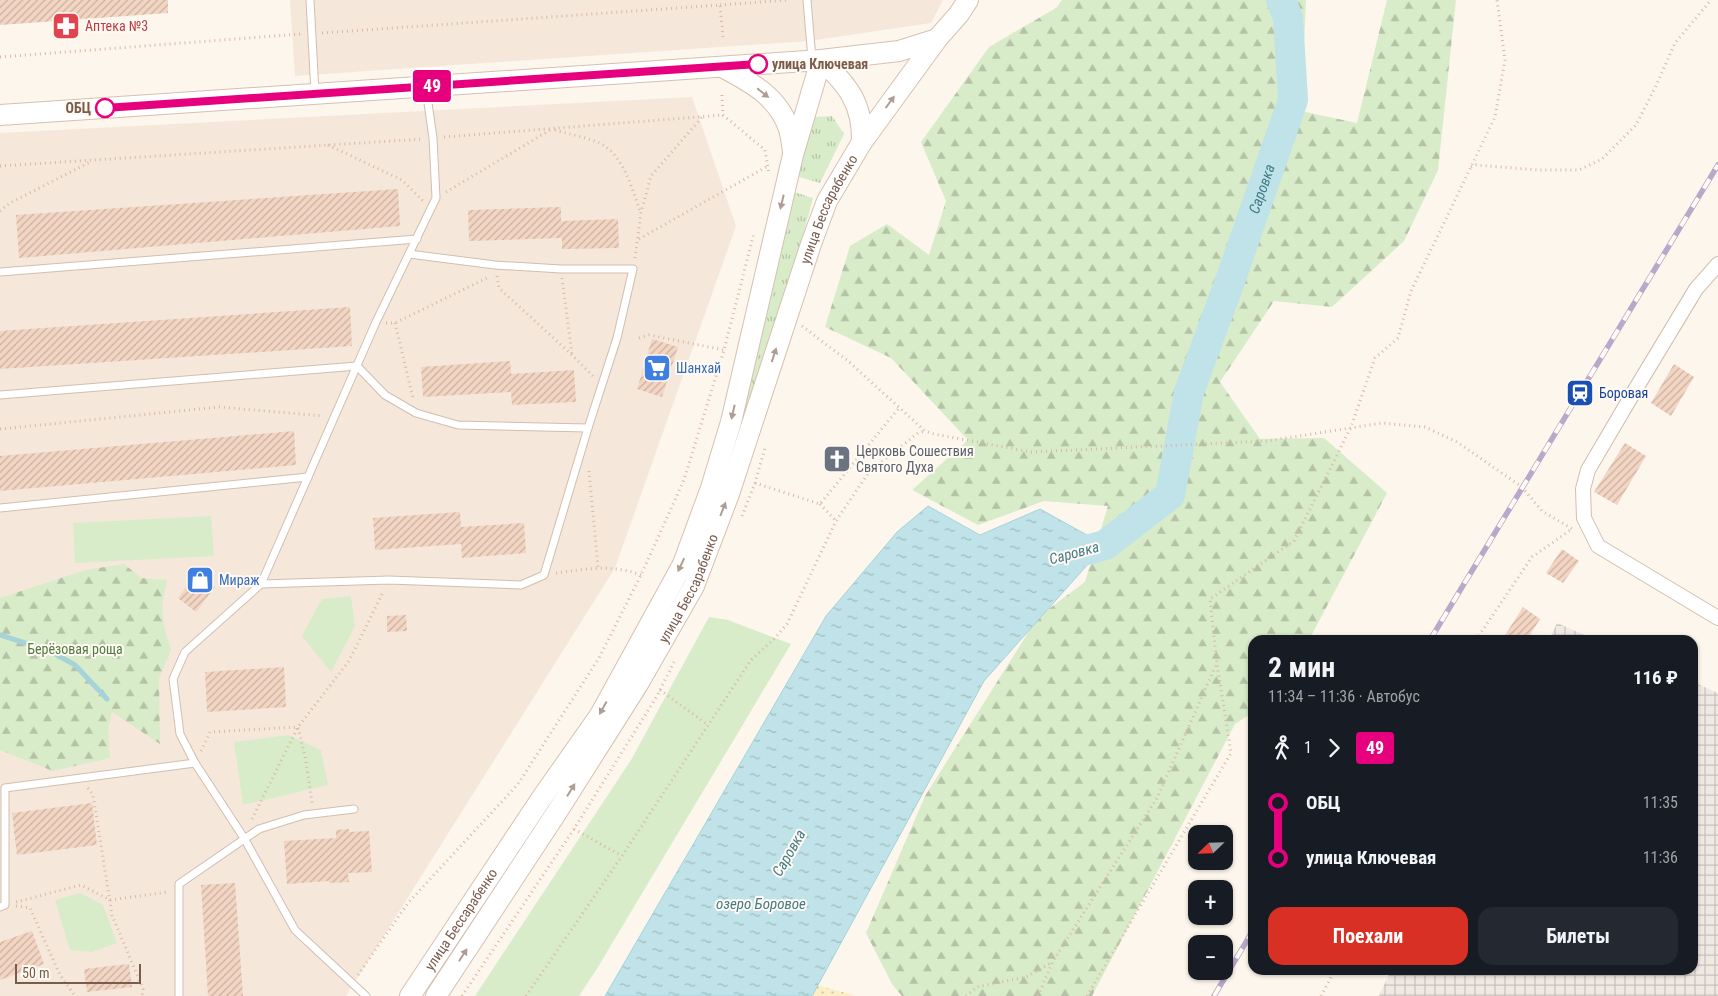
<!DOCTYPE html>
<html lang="ru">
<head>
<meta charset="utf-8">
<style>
  :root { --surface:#171b24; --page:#242831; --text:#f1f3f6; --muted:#9ea1a6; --accent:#d93025 }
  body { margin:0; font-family:"Roboto Condensed",sans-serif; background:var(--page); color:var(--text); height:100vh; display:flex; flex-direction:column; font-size:19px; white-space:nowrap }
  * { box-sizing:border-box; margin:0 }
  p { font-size:16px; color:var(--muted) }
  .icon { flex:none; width:28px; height:28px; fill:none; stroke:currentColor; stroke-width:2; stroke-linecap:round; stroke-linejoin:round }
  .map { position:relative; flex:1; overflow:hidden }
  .side { position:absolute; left:1248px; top:635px; width:450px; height:340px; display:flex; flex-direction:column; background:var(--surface); border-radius:15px; box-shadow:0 1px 4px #0004 }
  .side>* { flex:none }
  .badge { padding:0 10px; border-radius:4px; font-size:18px; line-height:32px }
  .needle { width:32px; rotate:247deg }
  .controls { position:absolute; left:1188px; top:825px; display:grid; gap:10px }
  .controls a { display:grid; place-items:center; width:45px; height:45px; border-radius:10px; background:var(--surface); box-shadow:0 1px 4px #0004; font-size:25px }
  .scale { position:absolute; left:15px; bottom:12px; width:126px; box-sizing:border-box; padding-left:5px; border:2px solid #7a5c4d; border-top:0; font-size:14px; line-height:18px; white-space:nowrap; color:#7a5c4d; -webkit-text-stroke:4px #fffaf3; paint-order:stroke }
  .map>.badge { position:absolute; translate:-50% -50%; box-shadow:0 0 0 2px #fff }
  .legs { display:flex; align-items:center; gap:8px; height:55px; padding:0 20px; font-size:16px }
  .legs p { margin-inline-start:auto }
  .overview { display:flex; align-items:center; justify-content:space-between; height:85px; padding:0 20px }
  h1 { font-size:28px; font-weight:700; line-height:38px }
  .cta { display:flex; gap:10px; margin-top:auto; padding:10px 20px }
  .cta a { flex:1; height:58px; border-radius:15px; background:var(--accent); color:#fff; font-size:20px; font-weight:700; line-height:58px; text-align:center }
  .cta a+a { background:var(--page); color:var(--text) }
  ul { padding:0 20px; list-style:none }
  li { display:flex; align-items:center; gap:18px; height:55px; font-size:19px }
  li i { display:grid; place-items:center; width:8px; height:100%; margin:0 6px; background:currentColor }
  li i::after { content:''; width:12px; height:12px; margin:-6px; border:4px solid; border-radius:50%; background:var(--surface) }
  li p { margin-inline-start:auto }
  li:first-child i { background:linear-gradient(#0000 50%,currentColor 0) }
  li:last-child i { background:linear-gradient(currentColor 50%,#0000 0) }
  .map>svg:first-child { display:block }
  .residential { fill:#f5e8da }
  .industrial { fill:url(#industrial-grid) }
  .grass { fill:url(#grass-tufts) }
  .forest { fill:url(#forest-firs) }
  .sand { fill:url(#sand-dots) }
  .park { fill:#d8ecc9 }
  .water { fill:url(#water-ripples); stroke:#a5d3da }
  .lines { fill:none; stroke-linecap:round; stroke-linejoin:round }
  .stream { stroke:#a5d3da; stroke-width:5 }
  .river { stroke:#bfe3e8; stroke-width:30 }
  .building { fill:url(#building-hatch) }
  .lane-casing { stroke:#d1beb0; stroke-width:9 }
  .street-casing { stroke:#d1beb0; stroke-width:16 }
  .secondary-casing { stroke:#d6c0b0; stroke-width:22 }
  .path { stroke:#d9b8a5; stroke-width:3; stroke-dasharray:1 4; stroke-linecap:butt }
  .lane { stroke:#fff; stroke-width:7 }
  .street { stroke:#fff; stroke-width:14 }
  .secondary { stroke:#fff; stroke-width:20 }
  .rail-casing { stroke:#b9a8c9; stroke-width:5.5 }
  .rail { stroke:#fffaf3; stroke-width:4; stroke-dasharray:11; stroke-linecap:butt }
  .oneway { fill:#af9d94 }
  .line-1-casing { stroke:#fff; stroke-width:11 }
  .line-1 { stroke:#e6007e; stroke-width:8 }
  .stop-1-dot { fill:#fff; stroke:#e6007e; stroke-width:2.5 }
  .labels { text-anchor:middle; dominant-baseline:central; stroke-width:4; stroke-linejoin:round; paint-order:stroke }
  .health-label { font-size:14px; fill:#be3a42; stroke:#fffaf3; text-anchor:start }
  .stop-label { font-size:14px; font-weight:bold; fill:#7a5c4d; stroke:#fffaf3; text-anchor:start }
  .street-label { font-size:14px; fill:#7a5c4d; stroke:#fffaf3 }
  .shop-label { font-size:14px; fill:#366cbe; stroke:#fffaf3; text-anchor:start }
  .transit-label { font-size:14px; fill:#164399; stroke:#fffaf3; text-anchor:start }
  .worship-label { font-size:14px; fill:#5b616d; stroke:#fffaf3; text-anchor:start }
  .park-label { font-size:14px; fill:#537a41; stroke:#fffaf3 }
  .water-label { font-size:15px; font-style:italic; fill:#437c86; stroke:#fffaf3 }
</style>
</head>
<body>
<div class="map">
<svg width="1718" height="996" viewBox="0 0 1718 996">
  <defs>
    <pattern id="industrial-grid" width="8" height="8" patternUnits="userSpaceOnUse" patternTransform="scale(1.25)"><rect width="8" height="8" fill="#efe9e4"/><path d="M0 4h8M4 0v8" fill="none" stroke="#c7c0bb"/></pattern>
    <pattern id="grass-tufts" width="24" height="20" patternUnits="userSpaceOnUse" patternTransform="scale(1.25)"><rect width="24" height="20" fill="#d8ecc9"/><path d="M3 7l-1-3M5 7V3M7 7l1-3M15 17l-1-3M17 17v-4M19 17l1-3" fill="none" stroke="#b4c2a5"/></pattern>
    <pattern id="forest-firs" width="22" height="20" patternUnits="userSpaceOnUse" patternTransform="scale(1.25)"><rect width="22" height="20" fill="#d8ecc9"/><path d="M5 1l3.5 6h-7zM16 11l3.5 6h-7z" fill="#b4c2a5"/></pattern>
    <pattern id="sand-dots" width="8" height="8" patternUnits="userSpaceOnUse" patternTransform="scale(1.25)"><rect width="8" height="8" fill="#fcefc7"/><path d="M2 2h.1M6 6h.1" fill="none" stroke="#d1c5a4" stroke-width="1.8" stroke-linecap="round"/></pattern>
    <pattern id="water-ripples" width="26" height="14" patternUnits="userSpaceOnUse" patternTransform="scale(1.25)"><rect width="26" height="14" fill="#bfe3e8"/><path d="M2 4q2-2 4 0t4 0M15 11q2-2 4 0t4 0" fill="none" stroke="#a0bbbe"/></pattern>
    <pattern id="building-hatch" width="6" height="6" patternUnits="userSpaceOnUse" patternTransform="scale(1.25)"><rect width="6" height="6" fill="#f3d5c3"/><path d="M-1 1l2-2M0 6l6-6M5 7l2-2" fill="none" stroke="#cab0a1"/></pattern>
  </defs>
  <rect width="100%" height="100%" fill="#fdf6ec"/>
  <g class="residential">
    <polygon points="290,0 943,0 931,23 809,41 295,76"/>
    <polygon points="692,97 736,226 615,568 346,996 0,996 0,133"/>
  </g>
  <g class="industrial">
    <polygon points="1557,623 1596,640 1549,640"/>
    <polygon points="1693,682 1718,693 1718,996 1379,996 1391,970 1692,970"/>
  </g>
  <g class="grass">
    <polygon points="832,116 844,134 820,183 796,176 814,117"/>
    <polygon points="791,191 813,198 793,272 726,486 719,484"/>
  </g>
  <g class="forest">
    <polygon points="1062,0 1306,0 1301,111 1357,123 1387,0 1456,0 1438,170 1404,241 1332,307 1274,301 1220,382 1260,439 1324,438 1387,493 1309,640 1252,640 1252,713 1235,724 1092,996 902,996 892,984 866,933 925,796 1038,617 1085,582 1108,506 1044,501 978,525 912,490 968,440 891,358 825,327 850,246 887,224 929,255 946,201 921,142 989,47 1056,8"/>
    <path d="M124,564L141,578L167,580C160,610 161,620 171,649L159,679L160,744L112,712L108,730L110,758L53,771L0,750V598L85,570Z"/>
  </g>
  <polygon class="sand" points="817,985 857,996 812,996"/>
  <g class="park">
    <polygon points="211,516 214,556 75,563 73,523"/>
    <polygon points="351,596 355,626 331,672 302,636 322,599"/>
    <polygon points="709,617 728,620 791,644 598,967 579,996 475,996 631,760"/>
    <polygon points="288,735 321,750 328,785 243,805 234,742"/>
    <polygon points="80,893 103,905 117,943 92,952 70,950 55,900"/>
  </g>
  <polygon class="water" points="928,506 980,535 1040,509 1105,545 984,681 812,996 605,996 826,616 897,532"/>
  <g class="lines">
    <polyline class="stream" points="0,635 50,651 75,665 107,699"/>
    <path class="river" id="s1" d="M1065,556L1105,545L1170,495L1189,392L1230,281L1293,100L1288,18L1281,0"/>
  </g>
  <g class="building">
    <polygon points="0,0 168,0 168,13 0,25"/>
    <polygon points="398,189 400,226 19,258 16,215"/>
    <polygon points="561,207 561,221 618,219 619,248 562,249 562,238 469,241 468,210"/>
    <polygon points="350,307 352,346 0,369 0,331"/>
    <polygon points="652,339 678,347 662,397 637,389"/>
    <polygon points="510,361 511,374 574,370 576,402 512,405 511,392 423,397 421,367"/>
    <polygon points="1674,364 1694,377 1671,416 1651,403"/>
    <polygon points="294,431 296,465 0,491 0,456"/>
    <polygon points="1625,443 1646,456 1617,505 1594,492"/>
    <polygon points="845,447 847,460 844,466 829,470 827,457 831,450"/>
    <polygon points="460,512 461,527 524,523 526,553 462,558 461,544 375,550 373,518"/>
    <polygon points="1562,549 1579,561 1563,583 1546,573"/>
    <polygon points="197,573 215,587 196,612 178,598"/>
    <polygon points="1523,607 1540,619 1527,640 1502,640"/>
    <polygon points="406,615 407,631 387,632 387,616"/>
    <polygon points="284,667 286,707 207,712 205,672"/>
    <polygon points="92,803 97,845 17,855 12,813"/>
    <polygon points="349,829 349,832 369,831 372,872 348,873 349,882 329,883 329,881 287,884 284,841 336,838 336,830"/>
    <polygon points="235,883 243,996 208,996 201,885"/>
    <polygon points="32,931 44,964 0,980 0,942"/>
    <polygon points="129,964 132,987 87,992 84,969"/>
  </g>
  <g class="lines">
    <g class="lane-casing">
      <g id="lane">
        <polyline points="310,0 315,93"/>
        <polyline points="807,0 812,59"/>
        <polyline points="0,272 417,239"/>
        <polyline points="0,395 357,366 385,395 416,413 458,425 588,428"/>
        <polyline points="0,508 308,477"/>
        <polyline points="261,584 389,580 521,585 544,575 588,428 617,338 633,269 561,269 495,265 409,254"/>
        <polyline points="0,907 5,905 5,788 195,763"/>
        <polyline points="179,996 179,884 259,829 304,815 354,809"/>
        <polyline points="366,996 295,930 244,838 195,763 180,734 173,679 185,652 261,584 376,322 436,198 433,138 426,89"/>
      </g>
    </g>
    <g class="street-casing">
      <polyline id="street" points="1718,264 1696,289 1638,385 1588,470 1583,489 1584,518 1598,546 1718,618"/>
    </g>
    <g class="secondary-casing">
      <g id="secondary">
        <path d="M821,60C848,85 863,104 862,142"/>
        <path d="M722,67C750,82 778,96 789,129C791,136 792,145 793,152"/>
        <polyline points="0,115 821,60 899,51 937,39"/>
        <path id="s2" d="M410,996L541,799L600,715L683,564L711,488L731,422L793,155L821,60"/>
        <path id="s3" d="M436,996L557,812L638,684L694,586L729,494L811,244L827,201L862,142L937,39L959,14L968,0"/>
      </g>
    </g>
    <g class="path">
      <polyline points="720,5 788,0"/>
      <polyline points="322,33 720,5 723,37"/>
      <polyline points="0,57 301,34"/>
      <polyline points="722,95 723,115 765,150 769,174"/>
      <path d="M555,130C569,134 584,137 597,142C624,153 631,188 641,213"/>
      <polyline points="444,137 723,115"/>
      <polyline points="328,145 402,180 423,201"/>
      <polyline points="0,166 423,139"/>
      <polyline points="1471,167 1476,165 1538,170 1579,170 1602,159 1636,125 1656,86 1675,43 1711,0"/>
      <polyline points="446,192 550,130"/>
      <polyline points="0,211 10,203 90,162"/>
      <polyline points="639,239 768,166"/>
      <polyline points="635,258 641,213 651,176 703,116"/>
      <polyline points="497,276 499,288 572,355 593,376"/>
      <polyline points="562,278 572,354"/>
      <polyline points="386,323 395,323 489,277"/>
      <polyline points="395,323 413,398"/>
      <polyline points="802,326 848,361 925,431 934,434 1031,452 1267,441 1382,423 1425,427 1457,442 1522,487 1542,511 1574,530"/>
      <polyline points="639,338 649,335 724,350"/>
      <polyline points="0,429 219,407 323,416"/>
      <polyline points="589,471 598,567"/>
      <polyline points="755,483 820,504 899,408"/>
      <polyline points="820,504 836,521"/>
      <polyline points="742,516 755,483 765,448"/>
      <path d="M556,573C585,569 613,564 641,575"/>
      <polyline points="1476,640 1532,557 1572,529"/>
      <polyline points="660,690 708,725"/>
      <polyline points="201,751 210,732 298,727 306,761 312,803"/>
      <polyline points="88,788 93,795 112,915 143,989 142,996"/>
      <polyline points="252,819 298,727 349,661 383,592"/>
      <polyline points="574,829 622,856"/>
      <polyline points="16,902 81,885 110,900 168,892"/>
      <polyline points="16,906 30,908 60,975 75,996"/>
      <polyline points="358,975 408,903 518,784 599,658 641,575 684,480 724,350 754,233"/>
      <polyline points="462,996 574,829 657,696 674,662"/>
      <polyline points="526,996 622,856 751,660 775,638 787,624 836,521 869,472 918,433 925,431"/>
      <polyline points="966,996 977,987 1026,977 1053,962"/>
      <polyline points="1038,996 1053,961 1157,798 1216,665"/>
      <polyline points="1087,996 1231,753 1217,664 1210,599 1294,541 1351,427 1375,358 1398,338 1411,291 1495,117 1505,60 1497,0"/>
      <polyline points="1321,996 1335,970"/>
    </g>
    <use href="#lane" class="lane"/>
    <use href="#street" class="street"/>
    <use href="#secondary" class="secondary"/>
    <g class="rail-casing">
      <g id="rail">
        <polyline points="1430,640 1718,165"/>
        <polyline points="1214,996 1252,932"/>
      </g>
    </g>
    <use href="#rail" class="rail"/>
  </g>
  <defs><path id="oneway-solid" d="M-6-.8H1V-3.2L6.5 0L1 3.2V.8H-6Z" transform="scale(1.25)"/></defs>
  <g class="oneway">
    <use href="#oneway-solid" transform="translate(763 93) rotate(39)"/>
    <use href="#oneway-solid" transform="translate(890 102) rotate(-54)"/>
    <use href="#oneway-solid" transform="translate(782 202) rotate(103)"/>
    <use href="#oneway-solid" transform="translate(774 355) rotate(-72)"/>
    <use href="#oneway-solid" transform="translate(733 412) rotate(103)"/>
    <use href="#oneway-solid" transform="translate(723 509) rotate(-69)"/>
    <use href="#oneway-solid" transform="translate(681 565) rotate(115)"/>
    <use href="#oneway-solid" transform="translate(603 708) rotate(119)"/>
    <use href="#oneway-solid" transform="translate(571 790) rotate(-58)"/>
    <use href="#oneway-solid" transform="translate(463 955) rotate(-57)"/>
  </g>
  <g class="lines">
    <g class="line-1-casing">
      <polyline id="line-1" points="105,108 758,64"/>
    </g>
    <use href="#line-1" class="line-1"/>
  </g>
  <defs>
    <g id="pharmacy-square" transform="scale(1.4375)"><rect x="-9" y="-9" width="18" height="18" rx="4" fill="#e0444e" stroke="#fffaf3"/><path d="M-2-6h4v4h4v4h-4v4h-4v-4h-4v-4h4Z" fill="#fff"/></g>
    <g id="supermarket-square" transform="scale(1.4375)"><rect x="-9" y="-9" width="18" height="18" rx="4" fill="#3f7fe0" stroke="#fffaf3"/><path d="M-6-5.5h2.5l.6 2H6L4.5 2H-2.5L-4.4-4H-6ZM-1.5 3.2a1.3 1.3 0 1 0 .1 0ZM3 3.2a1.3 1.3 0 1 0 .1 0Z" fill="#fff"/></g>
    <g id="station-square" transform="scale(1.4375)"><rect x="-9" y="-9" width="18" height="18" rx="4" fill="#1a4fb4" stroke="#fffaf3"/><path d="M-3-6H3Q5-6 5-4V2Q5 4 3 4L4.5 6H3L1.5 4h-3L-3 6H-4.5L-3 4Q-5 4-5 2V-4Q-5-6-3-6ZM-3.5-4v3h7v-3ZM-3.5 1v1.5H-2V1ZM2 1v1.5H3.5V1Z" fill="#fff"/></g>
    <g id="church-square" transform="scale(1.4375)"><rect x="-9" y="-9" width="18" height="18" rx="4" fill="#6b7280" stroke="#fffaf3"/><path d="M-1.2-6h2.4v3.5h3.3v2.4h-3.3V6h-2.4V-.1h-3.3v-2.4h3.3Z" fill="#fff"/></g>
    <g id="shop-square" transform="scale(1.4375)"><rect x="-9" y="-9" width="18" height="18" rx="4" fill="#3f7fe0" stroke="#fffaf3"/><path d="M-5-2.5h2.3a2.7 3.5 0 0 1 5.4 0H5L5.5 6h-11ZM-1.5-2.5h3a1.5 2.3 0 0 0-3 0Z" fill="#fff"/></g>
  </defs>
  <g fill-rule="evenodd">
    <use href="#pharmacy-square" x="66" y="26"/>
    <use href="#supermarket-square" x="657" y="368"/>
    <use href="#station-square" x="1580" y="393"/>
    <use href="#church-square" x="837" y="459"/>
    <use href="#shop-square" x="200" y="580"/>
  </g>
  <g class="stop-1-dot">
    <circle cx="758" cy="64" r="9"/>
    <circle cx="105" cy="108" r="9"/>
  </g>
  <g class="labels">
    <g class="health-label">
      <text x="85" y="26">Аптека №3</text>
    </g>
    <g class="stop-label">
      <text x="772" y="64">улица Ключевая</text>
      <text x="91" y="108" text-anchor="end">ОБЦ</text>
    </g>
    <g class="street-label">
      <text stroke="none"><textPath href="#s3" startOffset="885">улица Бессарабенко</textPath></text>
      <text stroke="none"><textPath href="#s3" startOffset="480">улица Бессарабенко</textPath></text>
      <text stroke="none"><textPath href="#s2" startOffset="92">улица Бессарабенко</textPath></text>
    </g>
    <g class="shop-label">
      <text x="676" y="368">Шанхай</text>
      <text x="219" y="580">Мираж</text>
    </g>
    <g class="transit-label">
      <text x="1599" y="393">Боровая</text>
    </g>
    <g class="worship-label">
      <text x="856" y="451">Церковь Сошествия<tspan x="856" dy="16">Святого Духа</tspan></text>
    </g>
    <g class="park-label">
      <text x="75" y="649">Берёзовая роща</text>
    </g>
    <g class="water-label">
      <text stroke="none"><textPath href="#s1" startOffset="444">Саровка</textPath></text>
      <text transform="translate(1074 553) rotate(-15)">Саровка</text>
      <text transform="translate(789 853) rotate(-60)">Саровка</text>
      <text x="761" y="904">озеро Боровое</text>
    </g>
  </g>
</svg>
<div class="controls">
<a><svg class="needle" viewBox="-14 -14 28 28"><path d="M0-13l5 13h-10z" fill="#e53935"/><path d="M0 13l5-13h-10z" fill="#9ea1a6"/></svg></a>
<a>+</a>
<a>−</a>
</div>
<div class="scale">50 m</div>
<b class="badge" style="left:432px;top:86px;background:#e6007e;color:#fff">49</b>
<section class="side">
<div class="overview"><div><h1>2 мин</h1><p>11:34 – 11:36 · Автобус</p></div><b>116 ₽</b></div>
<div class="legs"><svg class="icon" aria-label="walk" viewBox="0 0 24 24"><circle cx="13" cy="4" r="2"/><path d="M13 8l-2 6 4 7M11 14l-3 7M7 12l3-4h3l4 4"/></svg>1<svg class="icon" aria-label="forward" viewBox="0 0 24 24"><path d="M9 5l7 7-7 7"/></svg><b class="badge" style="background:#e6007e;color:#fff">49</b></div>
<ul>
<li><i style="color:#e6007e"></i><b>ОБЦ</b><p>11:35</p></li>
<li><i style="color:#e6007e"></i><b>улица Ключевая</b><p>11:36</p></li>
</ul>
<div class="cta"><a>Поехали</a><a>Билеты</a></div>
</section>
</div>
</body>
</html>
